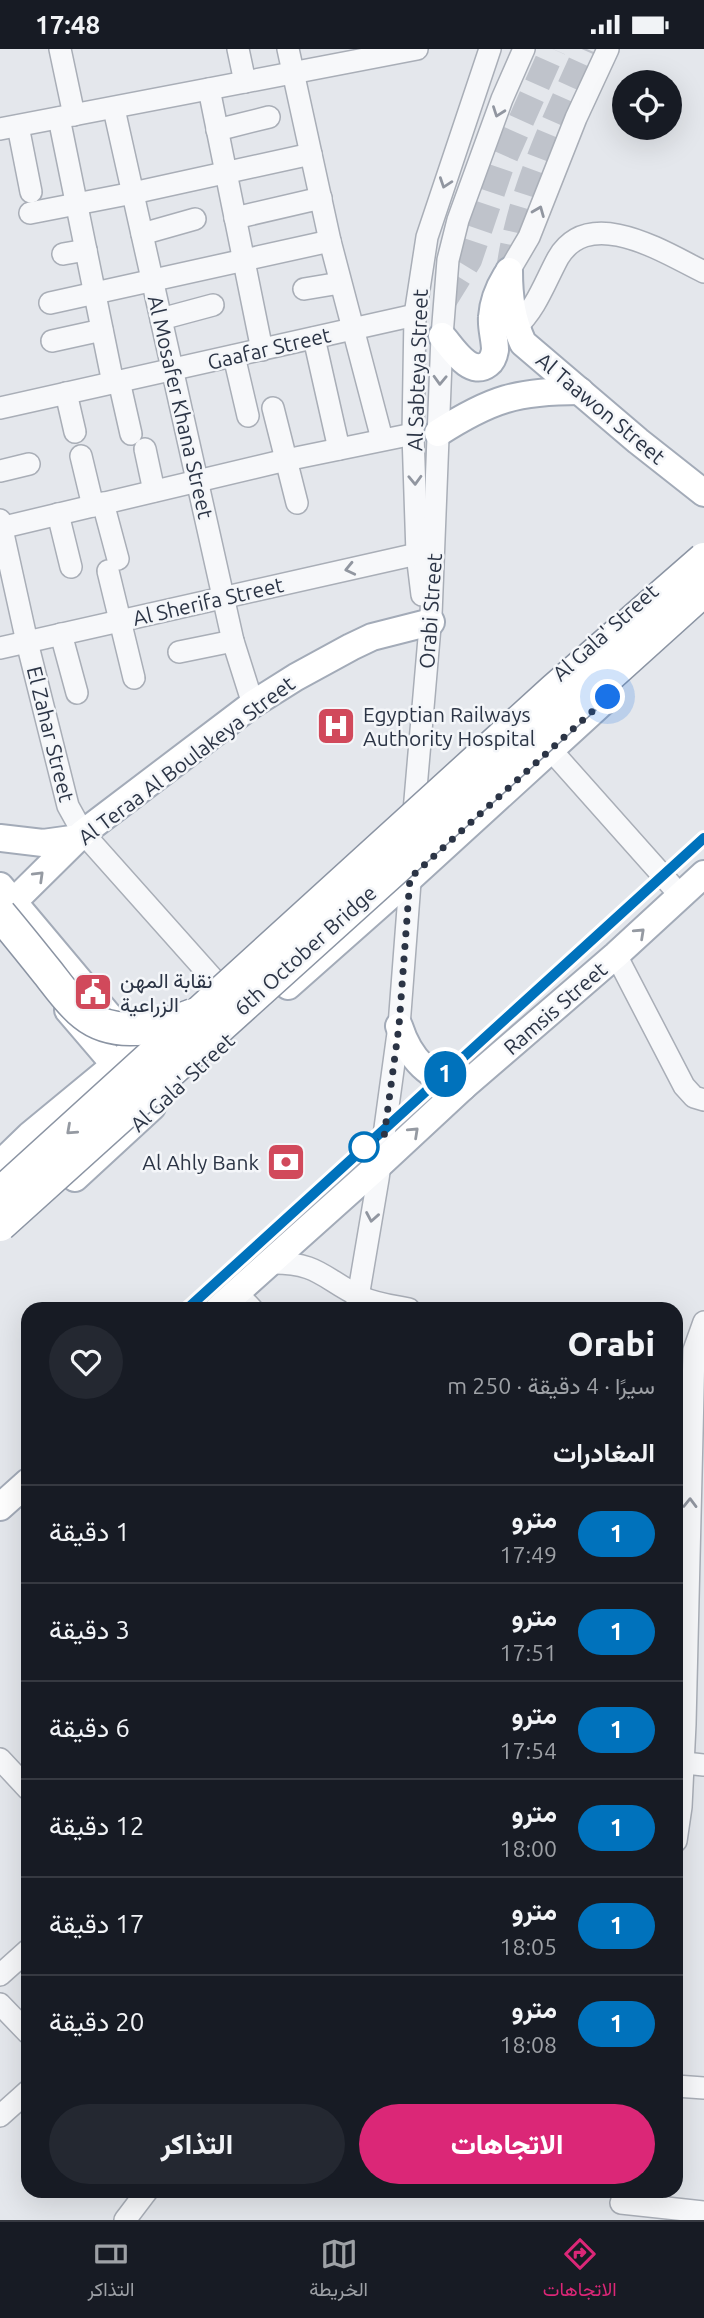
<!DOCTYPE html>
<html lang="ar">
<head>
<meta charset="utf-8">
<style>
  :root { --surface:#171b24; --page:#242831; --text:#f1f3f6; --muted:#9ea1a6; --line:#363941; --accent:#db2777 }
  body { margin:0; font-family:Ubuntu,Vazirmatn,sans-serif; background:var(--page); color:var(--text); direction:rtl; height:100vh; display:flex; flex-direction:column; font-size:26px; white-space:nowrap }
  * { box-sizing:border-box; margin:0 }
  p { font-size:23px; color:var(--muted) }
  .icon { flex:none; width:38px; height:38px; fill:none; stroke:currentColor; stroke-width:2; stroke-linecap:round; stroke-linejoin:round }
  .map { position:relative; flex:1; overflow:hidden; direction:ltr }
  .details { position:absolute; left:21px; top:1253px; width:662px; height:896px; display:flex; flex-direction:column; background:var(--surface); border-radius:21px; box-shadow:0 7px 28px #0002; direction:rtl }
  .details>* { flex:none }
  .badge { padding:0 14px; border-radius:23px; font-size:24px; line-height:46px }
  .fabs { position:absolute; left:612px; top:21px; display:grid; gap:14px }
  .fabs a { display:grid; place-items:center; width:70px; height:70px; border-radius:50%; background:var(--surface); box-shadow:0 7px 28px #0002; font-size:35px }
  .you { position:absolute; width:35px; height:35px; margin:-18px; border:5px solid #fff; border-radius:50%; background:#1a73e8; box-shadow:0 0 0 10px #1a73e833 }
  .map>.badge { position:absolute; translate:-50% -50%; box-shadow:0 0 0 4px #fff }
  h2 { padding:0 28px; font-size:26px; line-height:63px }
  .round { display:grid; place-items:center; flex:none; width:74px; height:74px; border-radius:37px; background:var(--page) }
  .overview { display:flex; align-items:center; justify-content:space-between; height:119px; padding:0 28px }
  h1 { font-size:33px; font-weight:800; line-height:52px }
  .primary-button { display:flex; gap:14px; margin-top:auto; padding:14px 28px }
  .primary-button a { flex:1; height:80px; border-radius:42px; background:var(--accent); color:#fff; font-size:28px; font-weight:800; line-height:80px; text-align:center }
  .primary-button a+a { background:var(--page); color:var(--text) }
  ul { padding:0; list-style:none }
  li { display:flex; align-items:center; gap:21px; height:98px; padding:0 28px; border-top:2px solid var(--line) }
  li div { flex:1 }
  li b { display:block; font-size:26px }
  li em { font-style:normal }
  li .badge { min-width:77px; font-weight:700; text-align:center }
  .status { display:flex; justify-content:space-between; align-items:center; height:49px; padding:0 35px; background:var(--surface); direction:ltr }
  .status svg { height:19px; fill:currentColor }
  .tab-bar { display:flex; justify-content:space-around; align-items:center; height:98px; border-top:2px solid var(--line); background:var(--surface); font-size:19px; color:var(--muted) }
  .tab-bar a { display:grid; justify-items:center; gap:4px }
  .tab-bar .active { color:var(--accent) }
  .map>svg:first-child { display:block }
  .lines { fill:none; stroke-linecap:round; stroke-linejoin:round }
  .major-tunnel { stroke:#bfc3cb; stroke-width:26; stroke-dasharray:26 13; stroke-linecap:butt }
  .minor-casing { stroke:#a9aeb7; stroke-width:24 }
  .major-casing { stroke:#a3abb8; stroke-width:30 }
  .minor { stroke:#f7f8fa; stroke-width:21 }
  .major { stroke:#fff; stroke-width:26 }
  .highway-bridge-casing { stroke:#8b94a3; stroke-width:35; stroke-linecap:butt }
  .highway-bridge { stroke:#fff; stroke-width:32 }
  .oneway { stroke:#9196a0 }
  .oneway2 { stroke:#959aa2 }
  .line-casing { stroke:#fff; stroke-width:16 }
  .line { stroke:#0072bc; stroke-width:10 }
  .walk { stroke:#2b3445; stroke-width:7; stroke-dasharray:0 12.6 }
  .stop-dot { fill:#fff; stroke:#0072bc; stroke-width:3.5 }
  .labels { text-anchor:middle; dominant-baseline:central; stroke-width:5; stroke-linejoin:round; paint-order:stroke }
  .street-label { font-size:21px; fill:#2b3445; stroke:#f4f6f9 }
  .poi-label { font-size:21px; fill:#2b3445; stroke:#f4f6f9; text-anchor:start }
</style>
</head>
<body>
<div class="status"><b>17:48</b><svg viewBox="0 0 49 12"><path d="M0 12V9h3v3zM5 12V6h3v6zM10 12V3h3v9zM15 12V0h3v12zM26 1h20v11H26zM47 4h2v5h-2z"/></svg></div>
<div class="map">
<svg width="704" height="2171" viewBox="0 0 704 2171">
  <rect width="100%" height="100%" fill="#e4e7ec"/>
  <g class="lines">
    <g class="major-tunnel">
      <path d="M509,222C519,144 555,72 587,0"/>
      <polyline points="445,250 469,211 501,117 553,0"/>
    </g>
    <g class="minor-casing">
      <g id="minor">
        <polyline points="60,0 74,66"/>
        <polyline points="238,0 245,33"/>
        <polyline points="288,0 330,192 382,390"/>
        <polyline points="209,40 262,301"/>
        <polyline points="114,60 233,592 253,655"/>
        <polyline points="59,69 113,334"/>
        <polyline points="18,77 31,143"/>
        <polyline points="0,80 417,0"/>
        <polyline points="217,81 269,68"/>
        <polyline points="30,164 133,144 311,105"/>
        <polyline points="235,169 321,149"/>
        <polyline points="142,185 195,170"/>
        <polyline points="63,205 86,201"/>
        <polyline points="509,222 529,188 576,69 608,0"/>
        <polyline points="304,240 340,234"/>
        <polyline points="50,254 330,192"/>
        <polyline points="161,270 213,256"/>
        <path d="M516,278C536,260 545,233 558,209C590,155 665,204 704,223"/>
        <polyline points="314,289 339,400"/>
        <polyline points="52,292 102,281"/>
        <polyline points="234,307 248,367"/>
        <polyline points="119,332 131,385"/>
        <polyline points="66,344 75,383"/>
        <polyline points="0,359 415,266"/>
        <polyline points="273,359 297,454"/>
        <polyline points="145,400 154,442"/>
        <polyline points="81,407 93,457"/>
        <polyline points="0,422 29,415"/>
        <polyline points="103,454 118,510"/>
        <polyline points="58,465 71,518"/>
        <polyline points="0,471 27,593 68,757 83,784 215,932"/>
        <polyline points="0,479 286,411 413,385"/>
        <polyline points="108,522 134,629"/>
        <polyline points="422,546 417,505 413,385 415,266 427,188 490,0"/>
        <polyline points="61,585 77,644"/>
        <polyline points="0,599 417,505"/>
        <polyline points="179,603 233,592"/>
        <polyline points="542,691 680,846"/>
        <polyline points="413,774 431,566 442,287 448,211 458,171 502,50 524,0"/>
        <polyline points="616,906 684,1037 694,1048 704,1051"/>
        <path d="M270,1214C319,1213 323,1230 361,1248C376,1255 393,1257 409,1260"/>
        <polyline points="236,1243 252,1260"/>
        <polyline points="356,1260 378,1130 399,977 411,820"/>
        <polyline points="0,1710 28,1740"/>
        <polyline points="676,1713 704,1716"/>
        <polyline points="676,1792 681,1758 685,1675 694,1301 704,1273"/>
        <polyline points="0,1926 28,1901"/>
        <polyline points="0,1955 28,1984"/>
        <polyline points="676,2037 704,2039"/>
        <polyline points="0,2067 28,2042"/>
        <polyline points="621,2154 704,2163"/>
        <polyline points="125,2171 147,2142"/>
      </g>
    </g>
    <g class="major-casing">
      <g id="major">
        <path d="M509,222C509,248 512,270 523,294L638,392L704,444"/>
        <path d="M442,287C452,298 470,329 488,315C492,312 494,307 495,301C495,290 491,279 492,268C493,253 498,240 506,227"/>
        <path d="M438,384C491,350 517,342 580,342"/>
        <polyline points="0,789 43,794 79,789"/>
        <polyline points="0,837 120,980"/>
        <polyline points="0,866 83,784 253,655 296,628 351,598 372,588 431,573"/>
        <polyline points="288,937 410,829 605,651"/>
        <polyline points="68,961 115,1016"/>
        <path d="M399,977C410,1011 429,1029 463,1038"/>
        <polyline points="0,1115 30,1086 167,973"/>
        <polyline points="75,1129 152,1058"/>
        <polyline points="218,1260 380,1115 463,1038 616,906 704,825"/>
        <polyline points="0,1458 28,1433"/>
      </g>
    </g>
    <use href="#minor" class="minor"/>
    <use href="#major" class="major"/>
    <g class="highway-bridge-casing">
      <g id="highway-bridge">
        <path d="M0,865C16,884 32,904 48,924C59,938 70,954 84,965C115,990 160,979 193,966"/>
        <polyline points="0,1145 554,641 704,510"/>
        <polyline points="0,1176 704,541"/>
      </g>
    </g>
    <use href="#highway-bridge" class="highway-bridge"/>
  </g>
  <defs><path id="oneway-chevron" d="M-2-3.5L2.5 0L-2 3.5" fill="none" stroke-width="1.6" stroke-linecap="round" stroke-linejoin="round" transform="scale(1.75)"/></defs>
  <g class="oneway">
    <use href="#oneway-chevron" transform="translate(498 63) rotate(110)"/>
    <use href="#oneway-chevron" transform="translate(445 134) rotate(109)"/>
    <use href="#oneway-chevron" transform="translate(539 162) rotate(-68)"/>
    <use href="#oneway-chevron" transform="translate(440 331) rotate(92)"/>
    <use href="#oneway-chevron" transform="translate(415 431) rotate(88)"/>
    <use href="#oneway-chevron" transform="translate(350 520) rotate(167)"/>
    <use href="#oneway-chevron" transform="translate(372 1168) rotate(100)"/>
    <use href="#oneway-chevron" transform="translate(690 1454) rotate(-89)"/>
  </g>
  <g class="oneway2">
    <use href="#oneway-chevron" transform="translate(39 827) rotate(-44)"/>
    <use href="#oneway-chevron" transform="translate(640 884) rotate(-43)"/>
    <use href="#oneway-chevron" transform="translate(71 1081) rotate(138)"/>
    <use href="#oneway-chevron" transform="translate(414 1083) rotate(-43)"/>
  </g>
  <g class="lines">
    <g class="line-casing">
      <polyline id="line" points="187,1260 704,789"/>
    </g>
    <use href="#line" class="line"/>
    <polyline class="walk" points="364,1098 384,1088 399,977 410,829 608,648"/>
  </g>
  <defs>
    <g id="hospital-square" transform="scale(2.0125)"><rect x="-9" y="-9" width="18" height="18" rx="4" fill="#d1495b" stroke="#f4f6f9"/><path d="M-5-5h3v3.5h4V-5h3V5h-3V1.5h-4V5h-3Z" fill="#fff"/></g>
    <g id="civic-square" transform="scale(2.0125)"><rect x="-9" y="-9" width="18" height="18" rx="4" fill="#d1495b" stroke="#f4f6f9"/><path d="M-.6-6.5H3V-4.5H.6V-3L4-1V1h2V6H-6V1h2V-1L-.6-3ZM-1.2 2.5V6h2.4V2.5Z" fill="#fff"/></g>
    <g id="bank-square" transform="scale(2.0125)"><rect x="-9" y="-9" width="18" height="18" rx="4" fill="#d1495b" stroke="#f4f6f9"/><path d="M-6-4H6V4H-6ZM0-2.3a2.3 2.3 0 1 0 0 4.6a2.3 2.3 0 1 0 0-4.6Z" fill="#fff"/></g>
  </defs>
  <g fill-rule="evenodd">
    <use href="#hospital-square" x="336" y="677"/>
    <use href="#civic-square" x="93" y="943"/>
    <use href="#bank-square" x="286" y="1113"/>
  </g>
  <circle class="stop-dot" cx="364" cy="1098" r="14"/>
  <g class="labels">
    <g class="street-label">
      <text transform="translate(269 299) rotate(-13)">Gaafar Street</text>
      <text transform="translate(417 321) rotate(-88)">Al Sabteya Street</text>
      <text transform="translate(181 358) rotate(77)">Al Mosafer Khana Street</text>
      <text transform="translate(601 359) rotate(40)">Al Taawon Street</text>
      <text transform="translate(208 552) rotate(-13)">Al Sherifa Street</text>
      <text transform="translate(430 562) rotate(-86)">Orabi Street</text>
      <text transform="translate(605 583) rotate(-42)">Al Gala' Street</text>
      <text transform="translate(51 685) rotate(76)">El Zahar Street</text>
      <text transform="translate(186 711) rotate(-37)">Al Teraa Al Boulakeya Street</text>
      <text transform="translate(305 901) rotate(-42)">6th October Bridge</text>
      <text transform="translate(555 959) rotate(-41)">Ramsis Street</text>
      <text transform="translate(182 1033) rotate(-43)">Al Gala' Street</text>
    </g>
    <g class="poi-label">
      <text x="363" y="665">Egyptian Railways<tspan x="363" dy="24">Authority Hospital</tspan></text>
      <text x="120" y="931">نقابة المهن<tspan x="120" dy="24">الزراعية</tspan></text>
      <text x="259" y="1113" text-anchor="end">Al Ahly Bank</text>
    </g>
  </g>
</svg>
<div class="fabs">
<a><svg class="icon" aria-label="locate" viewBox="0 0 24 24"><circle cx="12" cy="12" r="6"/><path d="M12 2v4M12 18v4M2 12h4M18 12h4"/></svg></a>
</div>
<div class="you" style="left:608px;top:648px"></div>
<b class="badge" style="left:445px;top:1025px;background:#0072bc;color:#fff">1</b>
<section class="details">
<div class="overview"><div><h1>Orabi</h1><p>سيرًا · 4 دقيقة · 250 m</p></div><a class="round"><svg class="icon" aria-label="heart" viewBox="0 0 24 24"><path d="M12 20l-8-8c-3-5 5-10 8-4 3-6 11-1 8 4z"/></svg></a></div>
<h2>المغادرات</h2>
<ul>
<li><span class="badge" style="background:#0072bc;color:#fff">1</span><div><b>مترو</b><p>17:49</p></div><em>1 دقيقة</em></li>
<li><span class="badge" style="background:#0072bc;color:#fff">1</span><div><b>مترو</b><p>17:51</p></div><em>3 دقيقة</em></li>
<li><span class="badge" style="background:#0072bc;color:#fff">1</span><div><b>مترو</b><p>17:54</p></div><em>6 دقيقة</em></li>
<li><span class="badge" style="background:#0072bc;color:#fff">1</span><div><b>مترو</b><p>18:00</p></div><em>12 دقيقة</em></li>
<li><span class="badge" style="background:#0072bc;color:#fff">1</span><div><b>مترو</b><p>18:05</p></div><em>17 دقيقة</em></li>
<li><span class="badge" style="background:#0072bc;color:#fff">1</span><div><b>مترو</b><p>18:08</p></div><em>20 دقيقة</em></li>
</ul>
<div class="primary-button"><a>الاتجاهات</a><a>التذاكر</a></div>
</section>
</div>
<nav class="tab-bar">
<a class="active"><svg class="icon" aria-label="directions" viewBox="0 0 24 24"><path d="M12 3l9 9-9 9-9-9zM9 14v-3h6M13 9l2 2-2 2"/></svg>الاتجاهات</a>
<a><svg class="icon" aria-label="map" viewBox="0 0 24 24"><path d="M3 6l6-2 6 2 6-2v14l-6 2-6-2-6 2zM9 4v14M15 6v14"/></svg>الخريطة</a>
<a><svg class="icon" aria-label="tickets" viewBox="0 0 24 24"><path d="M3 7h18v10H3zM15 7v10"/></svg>التذاكر</a>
</nav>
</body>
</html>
